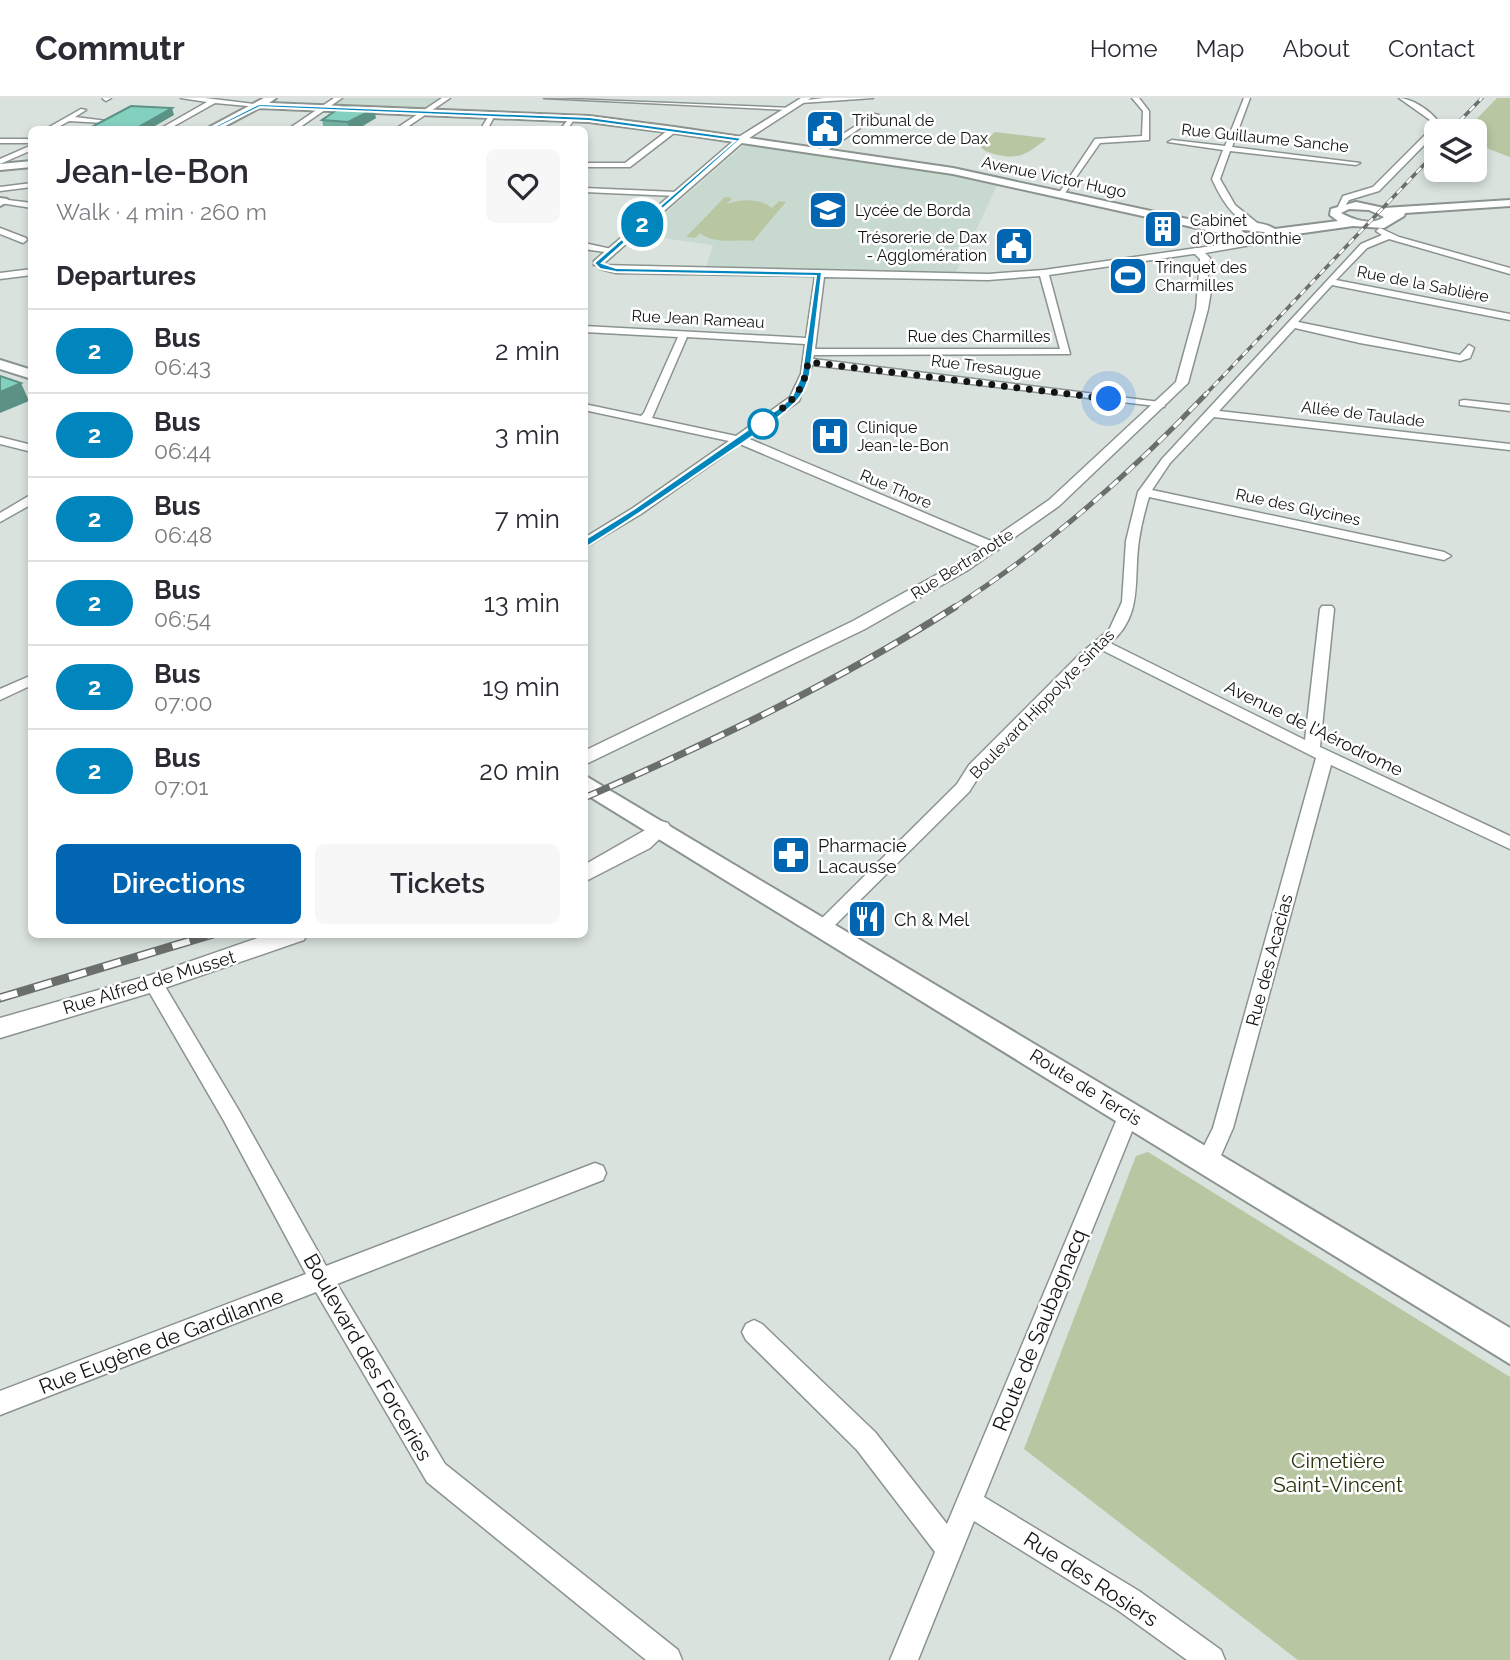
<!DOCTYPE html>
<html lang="en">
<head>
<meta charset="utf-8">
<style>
  :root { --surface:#fff; --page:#f7f7f7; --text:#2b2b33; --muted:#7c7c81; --line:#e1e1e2; --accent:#0165b1 }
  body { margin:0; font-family:Raleway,sans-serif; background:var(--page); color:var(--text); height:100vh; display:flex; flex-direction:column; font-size:26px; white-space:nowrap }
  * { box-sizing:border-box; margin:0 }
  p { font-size:23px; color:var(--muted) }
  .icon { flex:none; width:38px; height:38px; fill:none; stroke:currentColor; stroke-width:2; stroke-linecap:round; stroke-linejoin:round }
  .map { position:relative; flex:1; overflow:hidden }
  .side { position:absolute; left:28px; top:28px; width:560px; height:812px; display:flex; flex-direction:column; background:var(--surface); border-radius:10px; box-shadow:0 4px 10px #0003 }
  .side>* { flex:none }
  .badge { padding:0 14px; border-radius:23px; font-size:24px; line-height:46px }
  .controls { position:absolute; left:1424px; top:21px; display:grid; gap:14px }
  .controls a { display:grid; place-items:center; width:63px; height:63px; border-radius:10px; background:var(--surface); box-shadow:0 4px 10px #0003; font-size:35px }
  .you { position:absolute; width:35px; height:35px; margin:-18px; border:5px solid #fff; border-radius:50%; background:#1a73e8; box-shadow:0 0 0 10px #1a73e833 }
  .map>.badge { position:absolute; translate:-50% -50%; box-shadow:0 0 0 4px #fff }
  h2 { padding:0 28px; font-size:26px; line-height:63px }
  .round { display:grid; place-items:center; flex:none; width:74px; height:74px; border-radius:10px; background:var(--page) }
  .overview { display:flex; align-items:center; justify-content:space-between; height:119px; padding:0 28px }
  h1 { font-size:33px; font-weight:600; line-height:52px }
  .button { display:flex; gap:14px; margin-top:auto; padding:14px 28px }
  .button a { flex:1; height:80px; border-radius:10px; background:var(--accent); color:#fff; font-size:28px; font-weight:600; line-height:80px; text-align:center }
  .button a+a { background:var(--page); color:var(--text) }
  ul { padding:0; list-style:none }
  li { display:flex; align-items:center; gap:21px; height:84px; padding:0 28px; border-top:2px solid var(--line) }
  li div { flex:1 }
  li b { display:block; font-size:26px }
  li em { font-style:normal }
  li .badge { min-width:77px; font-weight:700; text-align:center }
  header { display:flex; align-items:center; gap:42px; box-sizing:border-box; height:98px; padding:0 35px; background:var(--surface); border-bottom:2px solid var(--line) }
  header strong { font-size:33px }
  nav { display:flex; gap:38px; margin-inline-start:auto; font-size:24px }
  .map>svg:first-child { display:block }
  .built { fill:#c8d9cf }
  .green { fill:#b8c6a2 }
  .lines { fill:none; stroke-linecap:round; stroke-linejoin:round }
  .minor-casing { stroke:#8b938f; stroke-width:3 }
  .tertiary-casing { stroke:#8b938f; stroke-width:3 }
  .secondary-casing { stroke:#8b938f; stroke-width:4 }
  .minor { fill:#fff; fill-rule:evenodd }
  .tertiary { fill:#fff; fill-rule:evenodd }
  .secondary { fill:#fff; fill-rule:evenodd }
  .rail-far3-casing { stroke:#6a6f6c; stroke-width:3.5 }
  .rail-far2-casing { stroke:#6a6f6c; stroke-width:5 }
  .rail-far1-casing { stroke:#6a6f6c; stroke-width:7 }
  .rail-casing { stroke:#6a6f6c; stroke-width:9 }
  .rail-far3 { stroke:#fff; stroke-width:2.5; stroke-dasharray:7; stroke-linecap:butt }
  .rail-far2 { stroke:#fff; stroke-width:3.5; stroke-dasharray:11; stroke-linecap:butt }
  .rail-far1 { stroke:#fff; stroke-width:4.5; stroke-dasharray:14; stroke-linecap:butt }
  .rail { stroke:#fff; stroke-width:6; stroke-dasharray:18; stroke-linecap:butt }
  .wall { fill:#72b3a4 }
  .shaded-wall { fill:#5c9286 }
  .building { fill:#84d0bf; stroke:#5c9286; stroke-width:2 }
  .line { fill:#0086bd; stroke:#fff; stroke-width:2 }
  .walk { stroke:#121514; stroke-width:7; stroke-dasharray:0 12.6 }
  .stop-dot { fill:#fff; stroke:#0086bd; stroke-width:3.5 }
  .labels { text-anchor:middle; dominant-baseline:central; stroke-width:5; stroke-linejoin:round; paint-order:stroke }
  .far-poi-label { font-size:16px; fill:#121514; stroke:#fff; text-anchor:start }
  .far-street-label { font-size:16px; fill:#121514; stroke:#fff }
  .street-label { font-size:18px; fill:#121514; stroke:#fff }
  .poi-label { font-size:18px; fill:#121514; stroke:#fff; text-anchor:start }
  .near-street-label { font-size:21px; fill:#121514; stroke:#fff }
  .near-park-label { font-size:21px; fill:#29360c; stroke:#fff }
</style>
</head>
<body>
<header>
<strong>Commutr</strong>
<nav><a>Home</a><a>Map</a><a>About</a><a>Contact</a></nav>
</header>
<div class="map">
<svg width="1510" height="1562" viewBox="0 0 1510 1562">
  <rect width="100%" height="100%" fill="#d9e2dd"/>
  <g class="built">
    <polygon points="342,0 440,0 421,12 329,8"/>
    <polygon points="751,47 921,71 998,86 955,176 706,169 713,147 640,137 743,48"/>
  </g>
  <g class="green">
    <polygon points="1497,0 1510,0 1510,59 1481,48 1479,46 1483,41 1475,36 1475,33 1465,33"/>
    <path d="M995,34L1045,40L1046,41C1023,60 1014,63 985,53L980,48Z"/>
    <path d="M725,99L732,100L727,106C742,101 760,100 772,110L779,103L786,104L753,143C738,141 715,147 700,135L695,140L686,139Z"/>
    <polygon points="1148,1054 1510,1279 1510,1562 1298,1562 1024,1351 1134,1063 1136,1058"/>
  </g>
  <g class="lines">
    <g class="minor-casing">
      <g id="minor">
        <polygon points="111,0 106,3 103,1 103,0"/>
        <polygon points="181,0 205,0 262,7 259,9 215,5 167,32 158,32 207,4"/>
        <polygon points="334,0 342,0 296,32 287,32"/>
        <polygon points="442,0 450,0 403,32 394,32"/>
        <polygon points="544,0 793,10 790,12"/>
        <polygon points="824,0 873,0 801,5 798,3"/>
        <polygon points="1132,0 1139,0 1149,13 1149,42 1100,45 1063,98 1057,98 1095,41 1142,38 1143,13"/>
        <path d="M1244,0H1250L1232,49L1360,65L1356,67L1230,53L1220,81L1235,107L1261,128L1257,131C1234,122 1222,103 1212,81L1223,52L1168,44L1172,42L1225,48Z"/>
        <path d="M1399,0C1413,1 1429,12 1437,22L1433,38L1379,93L1349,102L1343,111H1337L1343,98L1373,89L1427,35L1430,22Z"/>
        <polygon points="81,11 86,12 75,19 107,23 104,25 69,23 53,32 44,32"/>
        <polygon points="490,16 495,17 487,32 480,32"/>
        <polygon points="874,16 879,17 824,55 817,53"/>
        <polygon points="570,19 575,20 567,32 560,32"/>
        <polygon points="671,30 678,32 630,69 584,69 584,65 625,65"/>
        <rect x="0" y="41" width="32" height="4"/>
        <polygon points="32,47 32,52 0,66 0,61"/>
        <polygon points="32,85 32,89 0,93 0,89"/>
        <polygon points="584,90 676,94 680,96 676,98 584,94"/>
        <polygon points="0,101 32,105 32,110 0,105"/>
        <polygon points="0,130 26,140 27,142 23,145 0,136"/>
        <path d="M1380,130L1399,139L1510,170V176L1389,141L1367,150L1336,182L1510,216V222L1332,187L1298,224L1460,257L1469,247L1474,250L1470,260L1460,263L1360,245L1295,230L1219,313L1510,346V352L1214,319L1170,365L1152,392L1444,454L1451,458L1444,462L1149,399C1145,412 1141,428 1139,442C1133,481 1144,517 1110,545L1305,642L1320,511L1322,508H1332L1334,511L1320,649L1510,738V751L1331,667L1233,1030L1215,1071L1207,1074L1199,1071L1196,1064L1213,1030L1316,660L1102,552L981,675L969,694L829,833H817L814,828L957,686L969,667L1080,556L1109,532L1122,504L1126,443L1138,394L1162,361L1361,146L1382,137L1376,133Z"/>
        <polygon points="584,145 616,152 612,155 584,151"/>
        <path d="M1197,150L1200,151V155L1049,177L1070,256L814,257L813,261L1160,304L1165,307L1164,309L812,267L799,303L747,340L998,446V452H988L740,346L641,416L584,450V440L633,410L729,343L584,312V306L641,318L644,315L678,239L584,234V228L806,240L815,178L616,175L600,171V167L988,176L1044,172ZM1040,178L1060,251H815L824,179L988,182ZM687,239L805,246L801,276L790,299L736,338L652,320Z"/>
        <polygon points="32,171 32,177 0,181 0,175"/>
        <polygon points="1464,302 1510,307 1510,313 1460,307 1460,303"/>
        <polygon points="0,339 32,347 32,354 0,346"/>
        <polygon points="32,396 32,406 0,424 0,415"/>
        <polygon points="32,577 32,587 0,602 0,591"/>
        <polygon points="153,877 160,880 238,1011 326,1168 595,1065 603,1068 606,1075 603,1082 337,1186 445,1366 678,1552 682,1562 646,1562 427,1384 316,1194 0,1317 0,1293 306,1176 224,1023 144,885 146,880"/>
        <polygon points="1129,1007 1136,1010 1139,1016 984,1399 1139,1493 1221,1552 1225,1562 1187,1562 1119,1513 974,1423 918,1562 890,1562 935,1454 857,1352 746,1242 742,1234 746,1226 754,1222 762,1226 875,1334 947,1426 1119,1016 1122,1010"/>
      </g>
    </g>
    <g class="tertiary-casing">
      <g id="tertiary">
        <polygon points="801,0 811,0 743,44 602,167 594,167 594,163 737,40"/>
        <polygon points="1264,139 1268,140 1268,144 1205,155 1210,160 1207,174 1211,193 1208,211 1188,285 1059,408 968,472 865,531 584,667 584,653 853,523 956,466 1049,402 1176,284 1196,211 1200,161 1192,153 1193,151"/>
        <polygon points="661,723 668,725 671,730 650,750 584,784 584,767"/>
        <polygon points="269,836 307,836 304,842 153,894 0,940 0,920 151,877"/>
      </g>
    </g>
    <g class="secondary-casing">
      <g id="secondary">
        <path d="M264,0H276L269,5L589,18L674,29L953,70L1229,130C1242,123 1262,123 1275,131L1338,123L1330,117L1331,111L1356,104L1384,110L1510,102V108L1405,115L1404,118L1384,130L1353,128L1282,138C1270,150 1247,148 1233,138L953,76L674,35L589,24L259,10L218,32H204ZM1349,111L1369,112L1384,119C1372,128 1354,122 1341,115ZM1244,132L1264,134L1268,137L1254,139L1241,133Z"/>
        <polygon points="32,63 32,69 0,72 0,66"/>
        <polygon points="0,100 7,101 9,103 0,108"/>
        <polygon points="0,262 32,272 32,281 0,271"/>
        <polygon points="584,677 1510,1230 1510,1266 584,695"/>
      </g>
    </g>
    <use href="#minor" class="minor"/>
    <use href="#tertiary" class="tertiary"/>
    <use href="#secondary" class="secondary"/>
    <g class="rail-far3-casing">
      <g id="rail-far3">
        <polyline points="1450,33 1482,0"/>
        <polyline points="1204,298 1437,53"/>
      </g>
    </g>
    <g class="rail-far2-casing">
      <path id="rail-far2" d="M953,510C1046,450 1129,377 1206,296"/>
    </g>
    <g class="rail-far1-casing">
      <path id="rail-far1" d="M584,700C712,644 837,584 955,509"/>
    </g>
    <g class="rail-casing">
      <polyline id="rail" points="0,900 213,836"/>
    </g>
    <use href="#rail-far3" class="rail-far3"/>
    <use href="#rail-far2" class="rail-far2"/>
    <use href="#rail-far1" class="rail-far1"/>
    <use href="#rail" class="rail"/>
  </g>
  <polygon class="wall" points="376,20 356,32 324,32 322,22"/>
  <g class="shaded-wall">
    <polygon points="172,10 174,17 148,32 133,32"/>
    <polygon points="374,11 376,20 356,32 349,32 348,24"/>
    <polygon points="21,285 29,303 0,315 0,294"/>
  </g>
  <g class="building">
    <polygon points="131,8 172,10 133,32 86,32"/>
    <polygon points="341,9 374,11 348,24 322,22"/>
    <polygon points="0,278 21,285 0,294"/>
  </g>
  <path class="line" d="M259,6L589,19L742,40L602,165L616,170L822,174L810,276C807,286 804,296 796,304C774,325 747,342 722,359C678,389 634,420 588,448H581V444L634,411L779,310L792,299L802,276L816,178L616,174L600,171L594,165L735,43L589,23L260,9L211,33L207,32Z"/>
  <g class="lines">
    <path class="walk" d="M763,326C788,305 803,299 808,264L1109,301"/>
  </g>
  <defs>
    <g id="civic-square" transform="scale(2.0125)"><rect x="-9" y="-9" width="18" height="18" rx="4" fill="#0165b1" stroke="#fff"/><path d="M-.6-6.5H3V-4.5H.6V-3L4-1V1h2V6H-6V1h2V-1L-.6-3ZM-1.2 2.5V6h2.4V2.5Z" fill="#fff"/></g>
    <g id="school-square" transform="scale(2.0125)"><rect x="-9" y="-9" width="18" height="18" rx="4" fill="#0165b1" stroke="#fff"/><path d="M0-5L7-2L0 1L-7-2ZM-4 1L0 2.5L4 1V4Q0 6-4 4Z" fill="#fff"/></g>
    <g id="building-square" transform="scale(2.0125)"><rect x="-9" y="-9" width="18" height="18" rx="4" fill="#0165b1" stroke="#fff"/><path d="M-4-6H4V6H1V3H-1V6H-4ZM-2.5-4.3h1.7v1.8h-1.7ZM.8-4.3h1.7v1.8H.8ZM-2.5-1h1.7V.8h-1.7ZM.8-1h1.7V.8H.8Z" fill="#fff"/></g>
    <g id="stadium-square" transform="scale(2.0125)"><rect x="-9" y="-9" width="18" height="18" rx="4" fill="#0165b1" stroke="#fff"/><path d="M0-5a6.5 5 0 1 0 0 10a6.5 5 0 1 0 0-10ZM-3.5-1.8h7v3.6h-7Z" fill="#fff"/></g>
    <g id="hospital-square" transform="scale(2.0125)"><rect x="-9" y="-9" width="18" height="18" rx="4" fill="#0165b1" stroke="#fff"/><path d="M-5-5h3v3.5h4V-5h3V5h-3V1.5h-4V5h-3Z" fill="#fff"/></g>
    <g id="pharmacy-square" transform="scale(2.0125)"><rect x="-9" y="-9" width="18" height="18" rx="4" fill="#0165b1" stroke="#fff"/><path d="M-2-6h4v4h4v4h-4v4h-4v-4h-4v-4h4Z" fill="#fff"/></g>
    <g id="restaurant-square" transform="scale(2.0125)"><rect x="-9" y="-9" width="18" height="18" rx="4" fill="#0165b1" stroke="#fff"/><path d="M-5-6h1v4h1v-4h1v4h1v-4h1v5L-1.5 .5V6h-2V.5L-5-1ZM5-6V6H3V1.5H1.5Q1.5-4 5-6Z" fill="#fff"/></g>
  </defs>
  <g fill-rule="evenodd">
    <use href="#civic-square" x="825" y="31"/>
    <use href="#school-square" x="828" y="112"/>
    <use href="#building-square" x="1163" y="131"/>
    <use href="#civic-square" x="1014" y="148"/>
    <use href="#stadium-square" x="1128" y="178"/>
    <use href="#hospital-square" x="830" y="338"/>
    <use href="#pharmacy-square" x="791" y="757"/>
    <use href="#restaurant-square" x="867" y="821"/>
  </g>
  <circle class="stop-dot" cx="763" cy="326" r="14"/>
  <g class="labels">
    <g class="far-poi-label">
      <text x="852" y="22">Tribunal de<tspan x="852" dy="18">commerce de Dax</tspan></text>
      <text x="855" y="112">Lycée de Borda</text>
      <text x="1190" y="122">Cabinet<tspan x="1190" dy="18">d'Orthodonthie</tspan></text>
      <text x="987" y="139" text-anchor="end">Trésorerie de Dax<tspan x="987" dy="18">- Agglomération</tspan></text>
      <text x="1155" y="169">Trinquet des<tspan x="1155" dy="18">Charmilles</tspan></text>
      <text x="857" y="329">Clinique<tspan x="857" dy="18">Jean-le-Bon</tspan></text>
    </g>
    <g class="far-street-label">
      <text transform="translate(1265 40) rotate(6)">Rue Guillaume Sanche</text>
      <text transform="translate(1054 79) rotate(12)">Avenue Victor Hugo</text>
      <text transform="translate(1423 186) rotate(11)">Rue de la Sablière</text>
      <text transform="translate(698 221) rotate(3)">Rue Jean Rameau</text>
      <text x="979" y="238">Rue des Charmilles</text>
      <text transform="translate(986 269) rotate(7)">Rue Tresaugue</text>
      <text transform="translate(1363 316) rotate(7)">Allée de Taulade</text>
      <text transform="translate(896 391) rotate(23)">Rue Thore</text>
      <text transform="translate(1298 409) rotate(12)">Rue des Glycines</text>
      <text transform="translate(962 466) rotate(-32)">Rue Bertranotte</text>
      <text transform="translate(1042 606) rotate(-46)">Boulevard Hippolyte Sintas</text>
    </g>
    <g class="street-label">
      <text transform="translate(1314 630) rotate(26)">Avenue de l'Aérodrome</text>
      <text transform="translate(1269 862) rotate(-75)">Rue des Acacias</text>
      <text transform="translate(149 884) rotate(-17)">Rue Alfred de Musset</text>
      <text transform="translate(1086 989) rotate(32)">Route de Tercis</text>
    </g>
    <g class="poi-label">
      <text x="818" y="747">Pharmacie<tspan x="818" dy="21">Lacausse</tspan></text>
      <text x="894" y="821">Ch &amp; Mel</text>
    </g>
    <g class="near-street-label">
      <text transform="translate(1039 1232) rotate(-68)">Route de Saubagnacq</text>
      <text transform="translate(161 1243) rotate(-21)">Rue Eugène de Gardilanne</text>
      <text transform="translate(368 1259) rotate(60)">Boulevard des Forceries</text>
      <text transform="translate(1091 1481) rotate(33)">Rue des Rosiers</text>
    </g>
    <g class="near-park-label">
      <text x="1338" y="1362">Cimetière<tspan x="1338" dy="24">Saint-Vincent</tspan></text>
    </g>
  </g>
</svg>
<div class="controls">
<a><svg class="icon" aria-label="layers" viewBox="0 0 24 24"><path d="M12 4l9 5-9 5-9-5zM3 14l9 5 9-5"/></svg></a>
</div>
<div class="you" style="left:1109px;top:301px"></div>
<b class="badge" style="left:642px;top:126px;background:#0086bd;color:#fff">2</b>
<section class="side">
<div class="overview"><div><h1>Jean-le-Bon</h1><p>Walk · 4 min · 260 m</p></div><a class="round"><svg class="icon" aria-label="heart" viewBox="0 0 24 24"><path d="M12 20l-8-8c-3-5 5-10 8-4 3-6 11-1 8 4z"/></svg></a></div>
<h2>Departures</h2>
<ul>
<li><span class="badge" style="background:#0086bd;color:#fff">2</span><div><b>Bus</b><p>06:43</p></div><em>2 min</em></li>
<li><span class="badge" style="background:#0086bd;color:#fff">2</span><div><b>Bus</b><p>06:44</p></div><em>3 min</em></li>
<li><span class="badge" style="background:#0086bd;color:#fff">2</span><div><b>Bus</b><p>06:48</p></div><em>7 min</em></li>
<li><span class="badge" style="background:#0086bd;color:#fff">2</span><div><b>Bus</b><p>06:54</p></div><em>13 min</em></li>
<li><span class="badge" style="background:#0086bd;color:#fff">2</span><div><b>Bus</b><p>07:00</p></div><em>19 min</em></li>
<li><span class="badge" style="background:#0086bd;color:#fff">2</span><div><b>Bus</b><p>07:01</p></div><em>20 min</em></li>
</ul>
<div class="button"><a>Directions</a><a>Tickets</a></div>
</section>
</div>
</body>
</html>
